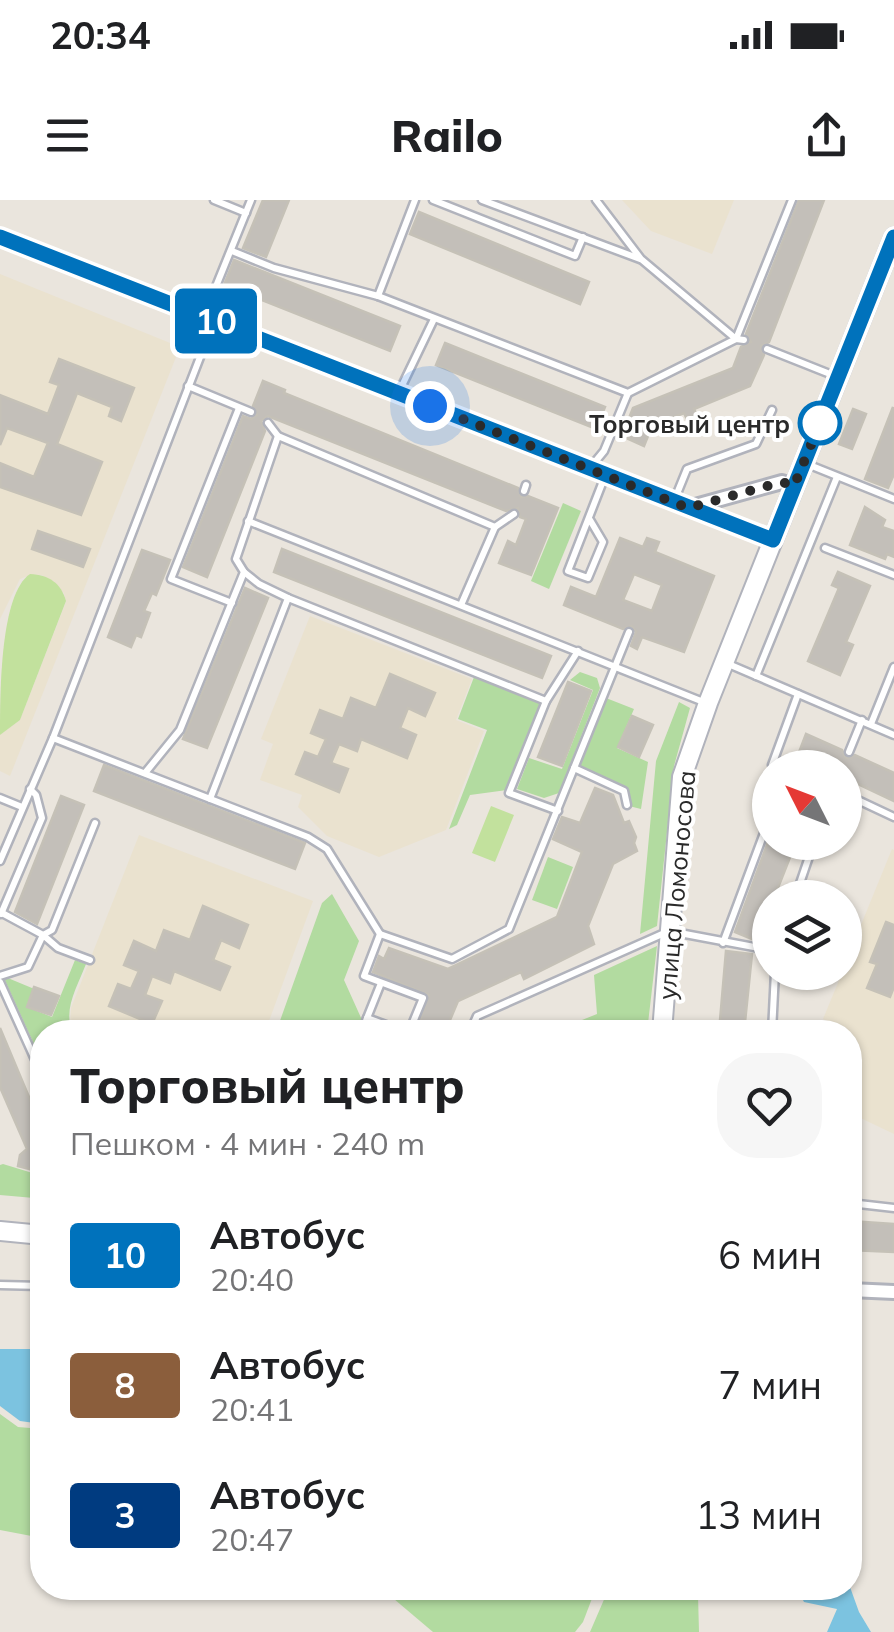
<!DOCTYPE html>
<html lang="ru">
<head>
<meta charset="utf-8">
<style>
  :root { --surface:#fff; --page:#f6f6f6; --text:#202124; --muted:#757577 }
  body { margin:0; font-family:Mulish,sans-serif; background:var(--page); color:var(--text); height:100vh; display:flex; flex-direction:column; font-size:38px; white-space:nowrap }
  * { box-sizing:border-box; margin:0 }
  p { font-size:32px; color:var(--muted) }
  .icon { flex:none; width:55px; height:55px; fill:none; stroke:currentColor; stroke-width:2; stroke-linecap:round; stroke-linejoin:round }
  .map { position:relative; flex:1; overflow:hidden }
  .drawer { position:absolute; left:30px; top:820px; width:832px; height:580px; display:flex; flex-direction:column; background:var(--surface); border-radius:40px; box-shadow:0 2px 8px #0004 }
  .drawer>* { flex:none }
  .badge { padding:0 20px; border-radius:8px; font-size:35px; line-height:65px }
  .needle { width:65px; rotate:312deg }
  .tools { position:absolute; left:752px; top:550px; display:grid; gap:20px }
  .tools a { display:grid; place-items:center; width:110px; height:110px; border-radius:50%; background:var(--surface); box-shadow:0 2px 8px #0004; font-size:50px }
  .you { position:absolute; width:50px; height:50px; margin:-25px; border:8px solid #fff; border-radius:50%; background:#1a73e8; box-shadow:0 0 0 15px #1a73e833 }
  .map>.badge { position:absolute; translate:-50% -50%; box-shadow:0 0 0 5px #fff }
  .round { display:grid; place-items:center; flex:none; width:105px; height:105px; border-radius:40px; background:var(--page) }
  .overview { display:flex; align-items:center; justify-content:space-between; height:170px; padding:0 40px }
  h1 { font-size:48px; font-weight:800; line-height:75px }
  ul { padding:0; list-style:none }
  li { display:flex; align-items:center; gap:30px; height:130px; padding:0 40px }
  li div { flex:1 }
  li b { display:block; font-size:38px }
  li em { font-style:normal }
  li .badge { min-width:110px; font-weight:700; text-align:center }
  .status { display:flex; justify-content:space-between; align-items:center; height:70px; padding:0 50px; background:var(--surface); direction:ltr }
  .status svg { height:28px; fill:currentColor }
  header { display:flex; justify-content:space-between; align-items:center; height:130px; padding:0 40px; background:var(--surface); font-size:45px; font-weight:800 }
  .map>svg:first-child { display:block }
  .education { fill:#eae2cf }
  .green { fill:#b2dba0 }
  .pitch { fill:#c2e19d }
  .water { fill:#7cc3e0 }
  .building { fill:#c3bfb9; stroke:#c5c1b7; stroke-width:2.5; fill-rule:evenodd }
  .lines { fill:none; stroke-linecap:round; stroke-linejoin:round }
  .lane-casing { stroke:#b1b3bc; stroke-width:11 }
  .street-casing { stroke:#b1b3bc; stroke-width:18 }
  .secondary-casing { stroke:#b1b3bc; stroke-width:22 }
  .lane { stroke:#fff; stroke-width:6 }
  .street { stroke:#fff; stroke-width:12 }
  .secondary { stroke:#fff; stroke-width:18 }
  .line-casing { stroke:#fff; stroke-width:22 }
  .line { stroke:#0072bc; stroke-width:15 }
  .walk { stroke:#2a2a2a; stroke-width:10; stroke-dasharray:0 18 }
  .stop-dot { fill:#fff; stroke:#0072bc; stroke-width:5 }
  .labels { text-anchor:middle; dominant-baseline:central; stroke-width:8; stroke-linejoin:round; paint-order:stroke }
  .stop-label { font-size:25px; font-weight:bold; fill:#2a2a2a; stroke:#fff; text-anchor:end }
  .street-label { font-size:25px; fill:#2a2a2a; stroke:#fff }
</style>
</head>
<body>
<div class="status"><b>20:34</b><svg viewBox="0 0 49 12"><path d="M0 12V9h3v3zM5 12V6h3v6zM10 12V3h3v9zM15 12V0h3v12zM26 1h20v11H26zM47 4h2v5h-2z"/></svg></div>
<header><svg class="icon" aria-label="menu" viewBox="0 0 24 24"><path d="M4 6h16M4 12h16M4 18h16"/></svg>Railo<svg class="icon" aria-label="share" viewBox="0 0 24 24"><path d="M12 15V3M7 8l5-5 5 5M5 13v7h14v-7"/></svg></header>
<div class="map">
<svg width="894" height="1432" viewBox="0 0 894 1432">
  <rect width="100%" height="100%" fill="#eae5dd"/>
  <g class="education">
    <polygon points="622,0 734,0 712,54 651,31"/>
    <polygon points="0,74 180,147 10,576 0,571 0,535 20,520 66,402 64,393 42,375 30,375 20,379 0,419"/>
    <polygon points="310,416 472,479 456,520 484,531 446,630 379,657 327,636 298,607 302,595 260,580 273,544 261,539"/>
    <polygon points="139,635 313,701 265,832 74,832 70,826 71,808"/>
    <polygon points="892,649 894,650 894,934 850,913 850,832 840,832 841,828 823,819 842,773 845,772 845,764"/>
  </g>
  <g class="green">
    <polygon points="563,303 581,311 549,389 531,381"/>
    <polygon points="580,472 597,478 600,488 559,593 544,598 517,589 529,558 562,569 593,490 570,480"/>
    <polygon points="474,477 542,504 507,590 470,595 457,625 449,629 487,530 458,519"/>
    <polygon points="606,498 634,509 617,548 648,562 641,609 629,606 626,590 578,570"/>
    <polygon points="679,502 690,508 674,566 657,726 640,734 656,561"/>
    <polygon points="548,657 573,667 557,709 532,700"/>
    <polygon points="332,694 359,741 344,780 362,820 357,832 276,832 322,703"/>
    <polygon points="657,746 647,832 552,832 597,814 594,775"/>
    <path d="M75,760L86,764C78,785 62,811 73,832H42V862L3,776L44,793L37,811L52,817Z"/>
    <polygon points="3,964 39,975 34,998 0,995 0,965"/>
    <polygon points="0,1214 18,1227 42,1229 42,1338 0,1330"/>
    <polygon points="381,1388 596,1388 583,1422 575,1432 433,1432"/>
    <polygon points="609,1388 633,1388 655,1396 698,1395 699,1432 590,1432"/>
  </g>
  <g class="pitch">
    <path d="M30,374C49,375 61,383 66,401L20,520L0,535C0,493 0,394 30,374Z"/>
    <polygon points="491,606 514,615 495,662 472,653"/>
  </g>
  <g class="water">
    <polygon points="0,1149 42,1149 42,1224 20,1221 0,1206"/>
    <polygon points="850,1387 859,1412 871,1432 827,1432 837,1409 804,1402 797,1388"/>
  </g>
  <g class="building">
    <polygon points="263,0 289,0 266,57 243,48"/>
    <polygon points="799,0 824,0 769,142 761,146 764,155 750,186 694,209 701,223 691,228 684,213 652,226 644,246 622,236 633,208 733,168 741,147 751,142 746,134"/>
    <polygon points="419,12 589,82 580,104 410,34"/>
    <polygon points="234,60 400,126 390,151 224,85"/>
    <polygon points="445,143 605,207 596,229 436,165"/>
    <polygon points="59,159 134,188 121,221 109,216 112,207 77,193 57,244 102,262 81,315 0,287 0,263 34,277 48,243 7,228 0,245 0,195 48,214 59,185 50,182"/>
    <polygon points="263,181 285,190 284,193 518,288 521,297 528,296 558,308 531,375 499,363 508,341 516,345 526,319 520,317 518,308 506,311 268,216 261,221 265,231 207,377 183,367 243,216 251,219 257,215 253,206"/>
    <polygon points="893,207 894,274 888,288 865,279"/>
    <polygon points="853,209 866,214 852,249 839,244"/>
    <polygon points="865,307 885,320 882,327 894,331 894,357 887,354 885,359 850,345"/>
    <polygon points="38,331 90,349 83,367 32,349"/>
    <path d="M620,338L643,347L647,338L659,342L655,352L714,376L684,452L642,437L637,449L631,446L636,432L632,426L623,429L564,405L571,387L596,397ZM634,374L662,385L652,411L623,400Z"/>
    <polygon points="282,349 551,456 542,478 274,372"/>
    <polygon points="142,350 170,360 156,395 152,393 144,411 150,413 141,437 136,435 131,447 108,437"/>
    <polygon points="838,372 870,386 846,442 853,445 840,475 808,461 839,388 832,385"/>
    <polygon points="245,388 268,398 207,548 183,539"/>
    <polygon points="390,474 435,493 425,516 408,508 400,528 416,535 407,558 361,539 357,551 339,544 331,563 348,569 339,592 296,574 305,552 318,557 326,539 311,533 320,510 343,519 351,498 376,508"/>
    <polygon points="568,482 591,491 562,566 538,557"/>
    <polygon points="632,516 653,525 639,557 618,547"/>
    <polygon points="806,534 842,550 846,558 855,555 894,573 894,601 845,578 845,568 793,568"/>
    <polygon points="104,565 305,643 295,669 94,591"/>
    <polygon points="595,588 613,595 624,623 629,621 636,637 634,643 637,651 613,664 588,726 594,744 524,779 521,772 458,801 445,832 416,832 429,795 373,772 379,756 384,759 389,748 448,769 557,717 582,652 553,639 562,617 580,623"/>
    <polygon points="61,596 84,605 37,724 15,712"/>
    <polygon points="768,642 796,642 774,698 770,698 770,708 757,741 735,732"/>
    <polygon points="203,706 248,725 239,748 221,740 213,760 230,767 220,790 174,771 170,783 152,776 145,795 162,801 152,824 109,806 118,784 131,789 139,771 124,765 134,741 156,751 164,730 190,740"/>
    <polygon points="886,722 894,725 894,787 890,797 867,788 877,764 870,762"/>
    <polygon points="726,751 752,754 744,832 719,832"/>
    <polygon points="34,787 59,796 51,815 27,807"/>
    <polygon points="0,828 42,928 42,964 40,963 37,971 18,966 20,955 27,949 0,887"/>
    <polygon points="850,1021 894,1024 894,1052 850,1050"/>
  </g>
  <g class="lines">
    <g class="lane-casing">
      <g id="lane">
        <polyline points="214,0 246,13"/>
        <polyline points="433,0 575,56 583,37"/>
        <polyline points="482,0 640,59"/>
        <polyline points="232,51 274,68 378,96 628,193 736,139 641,59 596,0"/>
        <polyline points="378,96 415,0"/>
        <polyline points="204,116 251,0"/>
        <polyline points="744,140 736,139 792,0"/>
        <polyline points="767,149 835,176"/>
        <polyline points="188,186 251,212"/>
        <polyline points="398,194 434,119"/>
        <polyline points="268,223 278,236 495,327"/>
        <polyline points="807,264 894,299"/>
        <polyline points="590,268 604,251 628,193"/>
        <polyline points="524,291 526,285"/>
        <polyline points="674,301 687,269 756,244 772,210"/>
        <polyline points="590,320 603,342 588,378 568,371 605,276"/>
        <polyline points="248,321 706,503"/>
        <polyline points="825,348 894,375"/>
        <polyline points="288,398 546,501 578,451"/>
        <polyline points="232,403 171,379 239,208"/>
        <polyline points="461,405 495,327 514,314"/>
        <polyline points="726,463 894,535"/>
        <polyline points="756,476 837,277"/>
        <polyline points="546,501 509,593 558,611"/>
        <polyline points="871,524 894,467"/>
        <polyline points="53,538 308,637 327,649 380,734"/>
        <polyline points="849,552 862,520"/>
        <polyline points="574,568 624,591 627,605"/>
        <polyline points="774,568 772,565 798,494"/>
        <polyline points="145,573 180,530 244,372 236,359 278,236"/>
        <polyline points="845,594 894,617"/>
        <polyline points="0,598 22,607"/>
        <polyline points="210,599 288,398 259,384 244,372"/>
        <polyline points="0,661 53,538 214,121"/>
        <polyline points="795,698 814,642"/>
        <polyline points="1,714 42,618 36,595 30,589"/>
        <polyline points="4,714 43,735 52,730 95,623"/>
        <polyline points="723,743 770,617"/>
        <polyline points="0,776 28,767 43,735 58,748 90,760"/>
        <polyline points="0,782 42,875"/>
        <polyline points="367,818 381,783"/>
        <polyline points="362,832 367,818 405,832"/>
        <polyline points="409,832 423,798 364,776 380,734 452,759 509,729 629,432"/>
        <polyline points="470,832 477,816 669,731 770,750"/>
        <polyline points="772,832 775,772"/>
        <polyline points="42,981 42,982"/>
        <polyline points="850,1003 894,1008"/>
        <polyline points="0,1085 42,1086"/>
      </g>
    </g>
    <g class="street-casing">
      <g id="street">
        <polyline points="0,37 773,340"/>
        <polyline points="688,308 782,282 794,286"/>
        <polyline points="850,1090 894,1092"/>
      </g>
    </g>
    <g class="secondary-casing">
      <g id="secondary">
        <polyline points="662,832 682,577 708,503 894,37"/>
        <polyline points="0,1031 42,1035"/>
      </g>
    </g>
    <use href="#lane" class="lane"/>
    <use href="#street" class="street"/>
    <use href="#secondary" class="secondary"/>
  </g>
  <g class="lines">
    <g class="line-casing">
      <polyline id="line" points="0,37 773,340 894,37"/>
    </g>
    <use href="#line" class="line"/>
    <polyline class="walk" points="430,206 688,308 782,282 794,286 820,223"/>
  </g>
  <circle class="stop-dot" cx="820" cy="223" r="20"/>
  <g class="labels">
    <g class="stop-label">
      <text x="790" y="223">Торговый центр</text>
    </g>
    <g class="street-label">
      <text transform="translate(676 685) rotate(-85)">улица Ломоносова</text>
    </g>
  </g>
</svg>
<div class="tools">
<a><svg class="needle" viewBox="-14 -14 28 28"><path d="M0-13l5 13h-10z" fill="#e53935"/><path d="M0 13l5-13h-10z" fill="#757577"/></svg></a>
<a><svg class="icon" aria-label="layers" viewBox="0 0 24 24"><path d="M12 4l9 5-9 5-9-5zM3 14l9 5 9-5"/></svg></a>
</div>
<div class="you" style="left:430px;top:206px"></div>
<b class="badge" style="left:216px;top:121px;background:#0072bc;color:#fff">10</b>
<section class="drawer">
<div class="overview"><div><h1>Торговый центр</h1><p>Пешком · 4 мин · 240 m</p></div><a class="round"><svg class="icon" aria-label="heart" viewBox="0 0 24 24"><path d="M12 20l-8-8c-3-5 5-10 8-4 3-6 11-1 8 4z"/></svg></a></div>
<ul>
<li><span class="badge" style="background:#0072bc;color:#fff">10</span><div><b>Автобус</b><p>20:40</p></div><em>6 мин</em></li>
<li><span class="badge" style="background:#8b5e3c;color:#fff">8</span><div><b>Автобус</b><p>20:41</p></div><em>7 мин</em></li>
<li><span class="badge" style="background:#003b80;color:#fff">3</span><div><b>Автобус</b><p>20:47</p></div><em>13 мин</em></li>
</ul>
</section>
</div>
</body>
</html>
